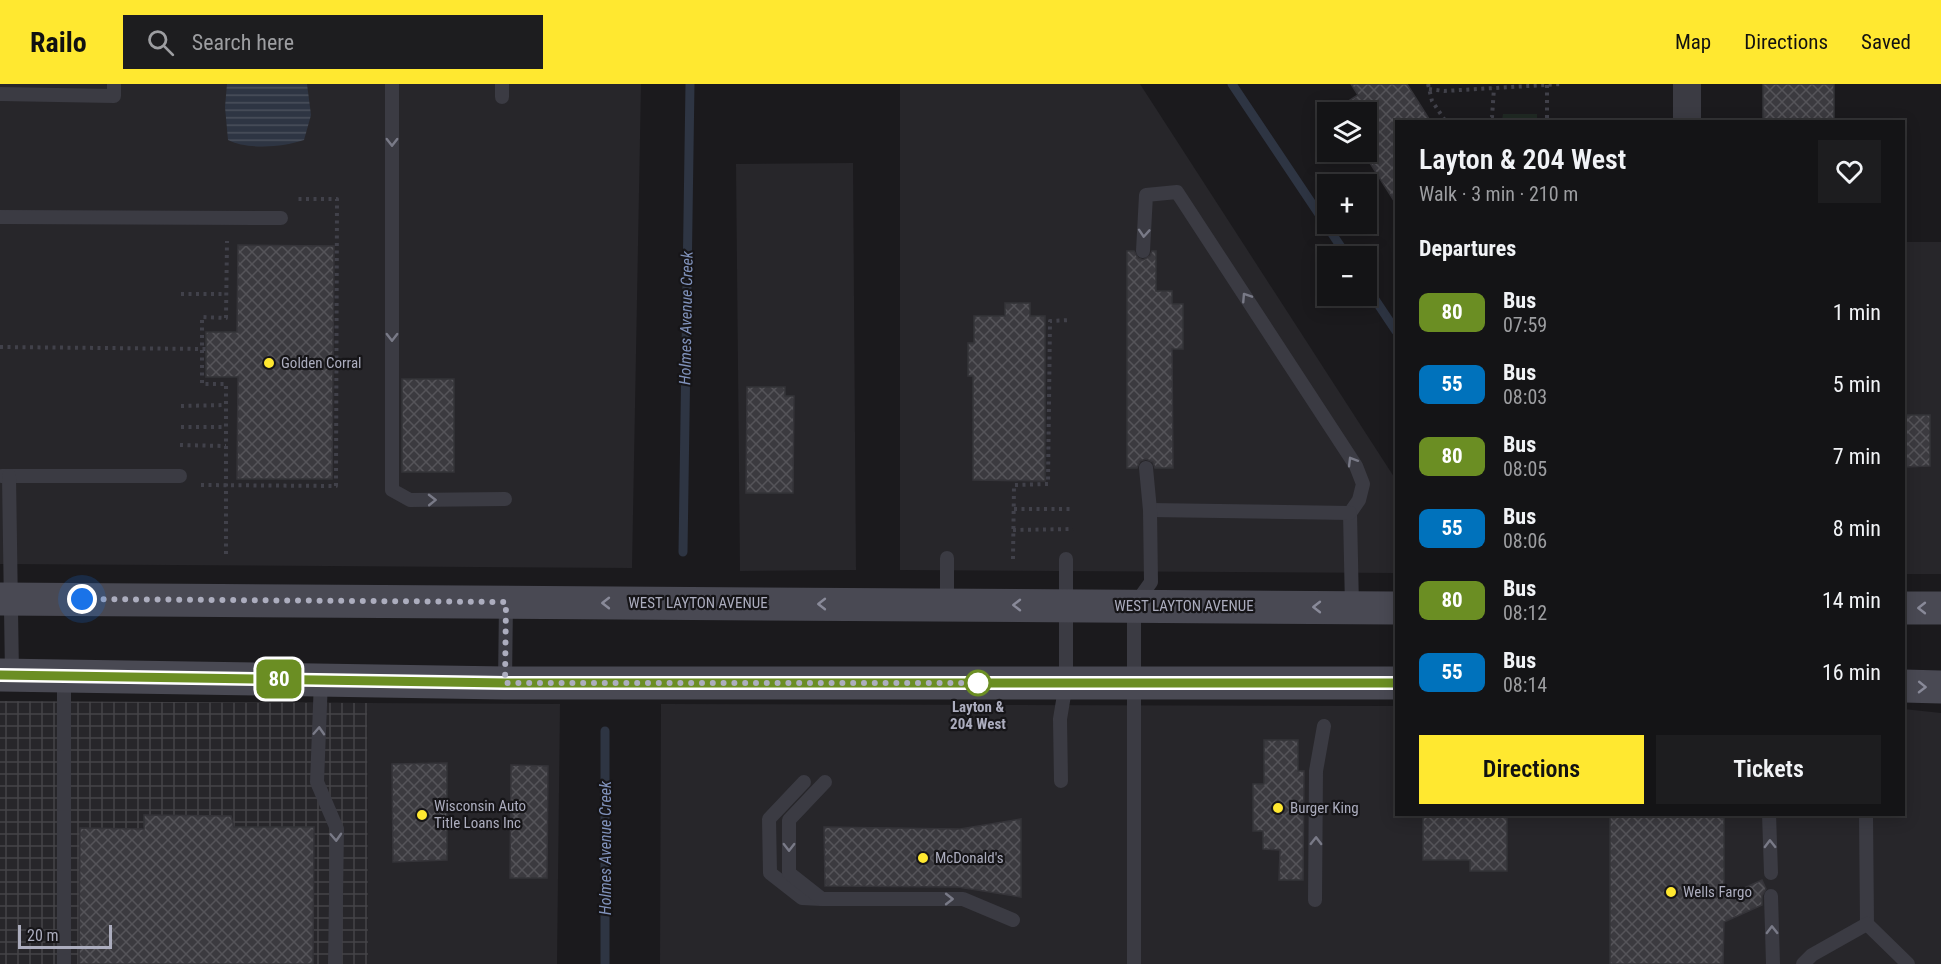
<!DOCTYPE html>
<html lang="en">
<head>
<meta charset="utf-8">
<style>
  :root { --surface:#141416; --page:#1d1d1f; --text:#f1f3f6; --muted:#9d9ea1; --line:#333335; --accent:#ffe830 }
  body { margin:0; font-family:"Roboto Condensed",sans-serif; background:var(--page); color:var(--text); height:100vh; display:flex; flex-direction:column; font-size:22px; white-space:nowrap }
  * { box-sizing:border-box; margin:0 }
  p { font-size:20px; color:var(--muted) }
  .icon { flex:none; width:33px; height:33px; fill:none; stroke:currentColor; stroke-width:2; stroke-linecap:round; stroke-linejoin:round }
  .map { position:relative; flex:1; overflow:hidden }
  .sheet { position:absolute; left:1395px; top:36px; width:510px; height:696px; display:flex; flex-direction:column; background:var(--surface); border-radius:0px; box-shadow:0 3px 15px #0003,0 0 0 2px var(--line) }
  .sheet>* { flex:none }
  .badge { padding:0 12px; border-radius:9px; font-size:21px; line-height:39px }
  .controls { position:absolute; left:1317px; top:18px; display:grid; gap:12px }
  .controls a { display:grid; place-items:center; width:60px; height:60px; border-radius:0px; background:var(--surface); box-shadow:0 3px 15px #0003,0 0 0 2px var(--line); font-size:30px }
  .scale { position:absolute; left:18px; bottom:15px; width:94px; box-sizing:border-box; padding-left:6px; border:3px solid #acadbe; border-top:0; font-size:16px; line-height:21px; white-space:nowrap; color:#acadbe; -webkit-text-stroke:4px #161518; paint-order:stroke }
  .you { position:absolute; width:30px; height:30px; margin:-15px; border:4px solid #fff; border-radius:50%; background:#1a73e8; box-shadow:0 0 0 9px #1a73e833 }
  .map>.badge { position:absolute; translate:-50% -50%; box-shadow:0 0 0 3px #fff }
  h2 { padding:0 24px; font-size:22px; line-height:54px }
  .round { display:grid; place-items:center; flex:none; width:63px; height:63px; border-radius:0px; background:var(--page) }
  .headline { display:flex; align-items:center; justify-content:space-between; height:102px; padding:0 24px }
  h1 { font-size:28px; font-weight:600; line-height:45px }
  .button { display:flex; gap:12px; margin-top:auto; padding:12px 24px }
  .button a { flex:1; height:69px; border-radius:0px; background:var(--accent); color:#111; font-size:24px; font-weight:600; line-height:69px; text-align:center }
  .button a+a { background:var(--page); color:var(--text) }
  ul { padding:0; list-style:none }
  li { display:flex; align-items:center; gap:18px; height:72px; padding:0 24px }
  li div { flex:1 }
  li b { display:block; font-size:22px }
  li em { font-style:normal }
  li .badge { min-width:66px; font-weight:700; text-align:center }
  header { display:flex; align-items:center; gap:36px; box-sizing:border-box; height:84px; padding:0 30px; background:var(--accent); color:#111 }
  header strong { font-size:28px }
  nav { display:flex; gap:33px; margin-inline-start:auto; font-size:21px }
  .search { width:420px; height:54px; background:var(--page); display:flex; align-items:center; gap:15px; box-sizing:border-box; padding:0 21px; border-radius:0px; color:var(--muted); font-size:22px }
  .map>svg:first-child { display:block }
  .built { fill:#27262a }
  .industrial { fill:url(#industrial-grid) }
  .park { fill:url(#park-tufts) }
  .water { fill:url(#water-rules) }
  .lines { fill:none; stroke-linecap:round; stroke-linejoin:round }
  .stream { stroke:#2e3543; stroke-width:9 }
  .building { fill:url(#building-cross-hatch); stroke:#353439; stroke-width:1.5 }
  .path { stroke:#41414a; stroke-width:4; stroke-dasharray:3 4.5; stroke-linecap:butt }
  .service { stroke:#3b3b43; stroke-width:14 }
  .minor { stroke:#3b3b43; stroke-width:28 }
  .secondary { stroke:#494953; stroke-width:33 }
  .oneway { stroke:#797a87 }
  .oneway2 { stroke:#898a99 }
  .line-casing { stroke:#fff; stroke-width:14 }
  .line { stroke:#6b8e23; stroke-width:9 }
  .walk { stroke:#acadbe; stroke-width:6; stroke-dasharray:0 10.8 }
  .poi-dot { fill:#ffe830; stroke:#161518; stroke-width:2 }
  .stop-dot { fill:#fff; stroke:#6b8e23; stroke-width:3 }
  .labels { text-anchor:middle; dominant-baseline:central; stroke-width:4.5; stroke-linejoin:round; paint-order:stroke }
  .poi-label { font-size:15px; fill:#acadbe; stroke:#161518; text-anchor:start }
  .street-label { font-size:15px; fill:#acadbe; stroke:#161518 }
  .stop-label { font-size:15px; font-weight:bold; fill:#acadbe; stroke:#161518 }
  .water-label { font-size:16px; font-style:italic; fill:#8092bb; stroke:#161518 }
</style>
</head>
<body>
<header>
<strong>Railo</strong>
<div class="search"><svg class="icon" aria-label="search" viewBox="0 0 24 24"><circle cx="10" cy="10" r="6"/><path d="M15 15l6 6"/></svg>Search here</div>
<nav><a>Map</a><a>Directions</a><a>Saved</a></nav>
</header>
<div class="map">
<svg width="1941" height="880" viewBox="0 0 1941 880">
  <defs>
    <pattern id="industrial-grid" width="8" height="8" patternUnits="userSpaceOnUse" patternTransform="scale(1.5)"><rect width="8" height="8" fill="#27262a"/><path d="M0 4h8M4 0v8" fill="none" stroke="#444347"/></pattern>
    <pattern id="park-tufts" width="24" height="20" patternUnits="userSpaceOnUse" patternTransform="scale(1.5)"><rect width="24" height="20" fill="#1f2923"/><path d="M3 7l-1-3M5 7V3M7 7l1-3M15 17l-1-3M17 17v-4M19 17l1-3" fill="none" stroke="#3d4541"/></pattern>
    <pattern id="water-rules" width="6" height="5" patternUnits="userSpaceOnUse" patternTransform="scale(1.5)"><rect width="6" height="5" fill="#2e3543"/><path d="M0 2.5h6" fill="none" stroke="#4a505c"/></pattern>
    <pattern id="building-cross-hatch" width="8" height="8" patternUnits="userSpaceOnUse" patternTransform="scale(1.5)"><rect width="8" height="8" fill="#3b3a3f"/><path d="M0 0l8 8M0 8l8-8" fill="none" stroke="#555459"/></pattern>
  </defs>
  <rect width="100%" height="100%" fill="#1b1a1d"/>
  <g class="built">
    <polygon points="0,0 641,0 632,484 0,480"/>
    <polygon points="900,0 1140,0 1396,396 1396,489 900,486"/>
    <polygon points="853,79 856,486 740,487 736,80"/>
    <rect x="1904" y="158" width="37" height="332"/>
    <polygon points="367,619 560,620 557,880 368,880"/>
    <polygon points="661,620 1396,622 1396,730 1904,730 1904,625 1941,629 1941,880 660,880"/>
  </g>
  <polygon class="industrial" points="0,617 367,619 368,880 0,880"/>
  <polygon class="park" points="1503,30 1537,30 1537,37 1502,37"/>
  <path class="water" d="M227,0H307L311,31L304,56C284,63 247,66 228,56L225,23Z"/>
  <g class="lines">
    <g class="stream">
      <polyline points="1232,0 1347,172"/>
      <polyline points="1366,202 1396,247"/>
      <polyline points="683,468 690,0"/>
      <polyline points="605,880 605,647"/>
    </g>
  </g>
  <g class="building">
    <polygon points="1351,0 1407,0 1431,38 1396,38 1396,120 1363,68 1366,68 1366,28 1338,28 1336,25 1358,11"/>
    <rect x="1763" y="0" width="71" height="38"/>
    <polygon points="238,161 334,162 332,395 237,395 238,293 206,293 206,248 237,248"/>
    <polygon points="1127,167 1134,167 1138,174 1143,176 1150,172 1152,167 1156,167 1156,207 1172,207 1172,220 1183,220 1183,265 1172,265 1173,384 1155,384 1153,378 1146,375 1140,377 1137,384 1127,384"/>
    <polygon points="1005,219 1030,219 1030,232 1045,232 1045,397 973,396 973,292 968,292 968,259 974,259 974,232 1005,232"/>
    <rect x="402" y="295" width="52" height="93"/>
    <polygon points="747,303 785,303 785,312 794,312 793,409 746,409"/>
    <polygon points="1904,331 1930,331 1930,382 1904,383"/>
    <polygon points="1264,656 1298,656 1298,687 1304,687 1303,796 1279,796 1280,766 1263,765 1263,747 1253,747 1253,700 1264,700"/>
    <polygon points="447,679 447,776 393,778 392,680"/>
    <polygon points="511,681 548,682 547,794 510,794"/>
    <polygon points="1423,730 1507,730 1507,787 1470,787 1470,776 1423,776"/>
    <polygon points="1610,730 1724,730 1724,813 1762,796 1766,805 1762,812 1762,821 1724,838 1723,880 1610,880"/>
    <polygon points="144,731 231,732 234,743 314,743 313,880 79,880 80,744 144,745"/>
    <polygon points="1021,735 1021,813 958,803 825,802 824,743 960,745"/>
  </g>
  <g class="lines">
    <g class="path">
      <polyline points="1428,0 1432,17 1446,38"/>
      <polyline points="1547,1 1547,38"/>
      <polyline points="1429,5 1444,7 1562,0"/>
      <polyline points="1485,38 1492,33 1494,4"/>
      <polyline points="181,210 226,210"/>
      <polyline points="0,263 206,265"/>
      <polyline points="181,322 226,321"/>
      <polyline points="181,343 226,343"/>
      <polyline points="180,361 226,362"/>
      <polyline points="201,401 336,402 337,115 295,115"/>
      <polyline points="1014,425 1073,425"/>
      <polyline points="1013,446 1073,445"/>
      <polyline points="226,470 226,300 202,300 202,233 226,234 227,157"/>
      <polyline points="1013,475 1014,401 1048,400 1050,237 1071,236"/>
    </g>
    <g class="service">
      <polyline points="392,0 392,406 410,416 505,415"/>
      <polyline points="502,0 502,13"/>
      <polyline points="0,10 114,12 114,0"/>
      <polyline points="0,133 281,134"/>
      <polyline points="1143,167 1146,111 1177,108 1356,382 1363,400 1359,416 1350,429 1352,523"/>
      <polyline points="2,392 180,392"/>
      <polyline points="9,392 12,591"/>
      <polyline points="1150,426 1350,429"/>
      <polyline points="947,474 947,521"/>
      <polyline points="321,596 317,698 337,745 335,880"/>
      <polyline points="505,599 506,518"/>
      <polyline points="1061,697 1060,635 1066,599 1066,475"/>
      <polyline points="804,698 769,735 770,789 802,814 822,815"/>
      <polyline points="825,698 789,736 789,789 822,815 963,815 1013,836"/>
      <polyline points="1769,730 1771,789"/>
      <polyline points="1866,730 1867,840"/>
      <polyline points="1771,812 1773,880"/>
      <polyline points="1315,816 1316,687 1324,642"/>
      <polyline points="64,880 64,592"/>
      <polyline points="1134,880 1134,522 1151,498 1150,426 1146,384"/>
      <polyline points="1803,880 1812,871 1867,840 1908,880"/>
    </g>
    <polyline class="minor" points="1687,0 1687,38"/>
    <g class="secondary">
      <polyline points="0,515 1396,524"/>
      <polyline points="1904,524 1941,524"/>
      <polyline points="0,591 505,599 1396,599"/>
      <polyline points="1904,602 1941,603"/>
    </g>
  </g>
  <defs><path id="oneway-chevron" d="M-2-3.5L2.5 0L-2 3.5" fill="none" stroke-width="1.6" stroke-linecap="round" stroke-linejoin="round" transform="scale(1.5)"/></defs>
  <g class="oneway">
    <use href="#oneway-chevron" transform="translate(392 58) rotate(90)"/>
    <use href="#oneway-chevron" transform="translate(1144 149) rotate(94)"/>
    <use href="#oneway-chevron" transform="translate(1246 213) rotate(-123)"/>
    <use href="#oneway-chevron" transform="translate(392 253) rotate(90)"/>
    <use href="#oneway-chevron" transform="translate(1352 377) rotate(-121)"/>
    <use href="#oneway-chevron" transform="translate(432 416) rotate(-1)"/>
    <use href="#oneway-chevron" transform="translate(319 647) rotate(-87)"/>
    <use href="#oneway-chevron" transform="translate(336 753) rotate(87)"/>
    <use href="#oneway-chevron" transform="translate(1316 757) rotate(-89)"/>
    <use href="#oneway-chevron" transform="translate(1770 760) rotate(-91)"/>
    <use href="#oneway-chevron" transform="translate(789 763) rotate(90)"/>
    <use href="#oneway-chevron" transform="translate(949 815)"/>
    <use href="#oneway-chevron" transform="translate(1772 846) rotate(-91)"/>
  </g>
  <g class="oneway2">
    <use href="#oneway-chevron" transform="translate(606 519) rotate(-180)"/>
    <use href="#oneway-chevron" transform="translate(822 520) rotate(-180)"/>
    <use href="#oneway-chevron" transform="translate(1017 521) rotate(-180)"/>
    <use href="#oneway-chevron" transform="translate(1317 523) rotate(-180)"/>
    <use href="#oneway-chevron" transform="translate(1922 524) rotate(180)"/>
    <use href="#oneway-chevron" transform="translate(1922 603) rotate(1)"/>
  </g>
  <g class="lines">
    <g class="line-casing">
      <polyline id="line" points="0,591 505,599 1396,599"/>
    </g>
    <use href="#line" class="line"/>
    <polyline class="walk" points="82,515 506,518 505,599 981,599 978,599"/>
  </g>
  <g class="poi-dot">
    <circle cx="269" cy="279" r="6"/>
    <circle cx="1278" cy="724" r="6"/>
    <circle cx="422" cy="731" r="6"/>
    <circle cx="923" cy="774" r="6"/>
    <circle cx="1671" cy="808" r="6"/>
  </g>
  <circle class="stop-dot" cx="978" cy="599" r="12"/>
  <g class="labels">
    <g class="poi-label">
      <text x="281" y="279">Golden Corral</text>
      <text x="434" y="722">Wisconsin Auto<tspan x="434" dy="17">Title Loans Inc</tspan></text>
      <text x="1290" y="724">Burger King</text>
      <text x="935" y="774">McDonald's</text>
      <text x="1683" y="808">Wells Fargo</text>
    </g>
    <g class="street-label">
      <text x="698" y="519">WEST LAYTON AVENUE</text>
      <text x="1184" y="522">WEST LAYTON AVENUE</text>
    </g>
    <g class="stop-label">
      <text x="978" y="623">Layton &amp;<tspan x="978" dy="17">204 West</tspan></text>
    </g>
    <g class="water-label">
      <text transform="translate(686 234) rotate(-89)">Holmes Avenue Creek</text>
      <text transform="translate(605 764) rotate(-90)">Holmes Avenue Creek</text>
    </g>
  </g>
</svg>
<div class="controls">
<a><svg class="icon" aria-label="layers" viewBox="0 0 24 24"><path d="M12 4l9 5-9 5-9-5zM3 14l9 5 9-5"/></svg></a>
<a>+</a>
<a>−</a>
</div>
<div class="scale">20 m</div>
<div class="you" style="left:82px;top:515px"></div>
<b class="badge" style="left:279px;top:595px;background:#6b8e23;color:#fff">80</b>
<section class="sheet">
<div class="headline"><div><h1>Layton &amp; 204 West</h1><p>Walk · 3 min · 210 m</p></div><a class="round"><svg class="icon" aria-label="heart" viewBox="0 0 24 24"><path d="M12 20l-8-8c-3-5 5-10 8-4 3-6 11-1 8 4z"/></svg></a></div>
<h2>Departures</h2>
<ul>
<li><span class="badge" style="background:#6b8e23;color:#fff">80</span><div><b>Bus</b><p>07:59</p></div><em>1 min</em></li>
<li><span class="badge" style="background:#0072bc;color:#fff">55</span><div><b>Bus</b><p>08:03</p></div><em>5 min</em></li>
<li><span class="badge" style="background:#6b8e23;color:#fff">80</span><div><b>Bus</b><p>08:05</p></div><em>7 min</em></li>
<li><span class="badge" style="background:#0072bc;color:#fff">55</span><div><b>Bus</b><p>08:06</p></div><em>8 min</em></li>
<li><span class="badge" style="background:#6b8e23;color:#fff">80</span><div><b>Bus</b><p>08:12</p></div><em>14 min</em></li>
<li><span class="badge" style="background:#0072bc;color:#fff">55</span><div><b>Bus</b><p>08:14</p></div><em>16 min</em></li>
</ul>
<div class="button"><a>Directions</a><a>Tickets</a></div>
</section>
</div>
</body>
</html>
